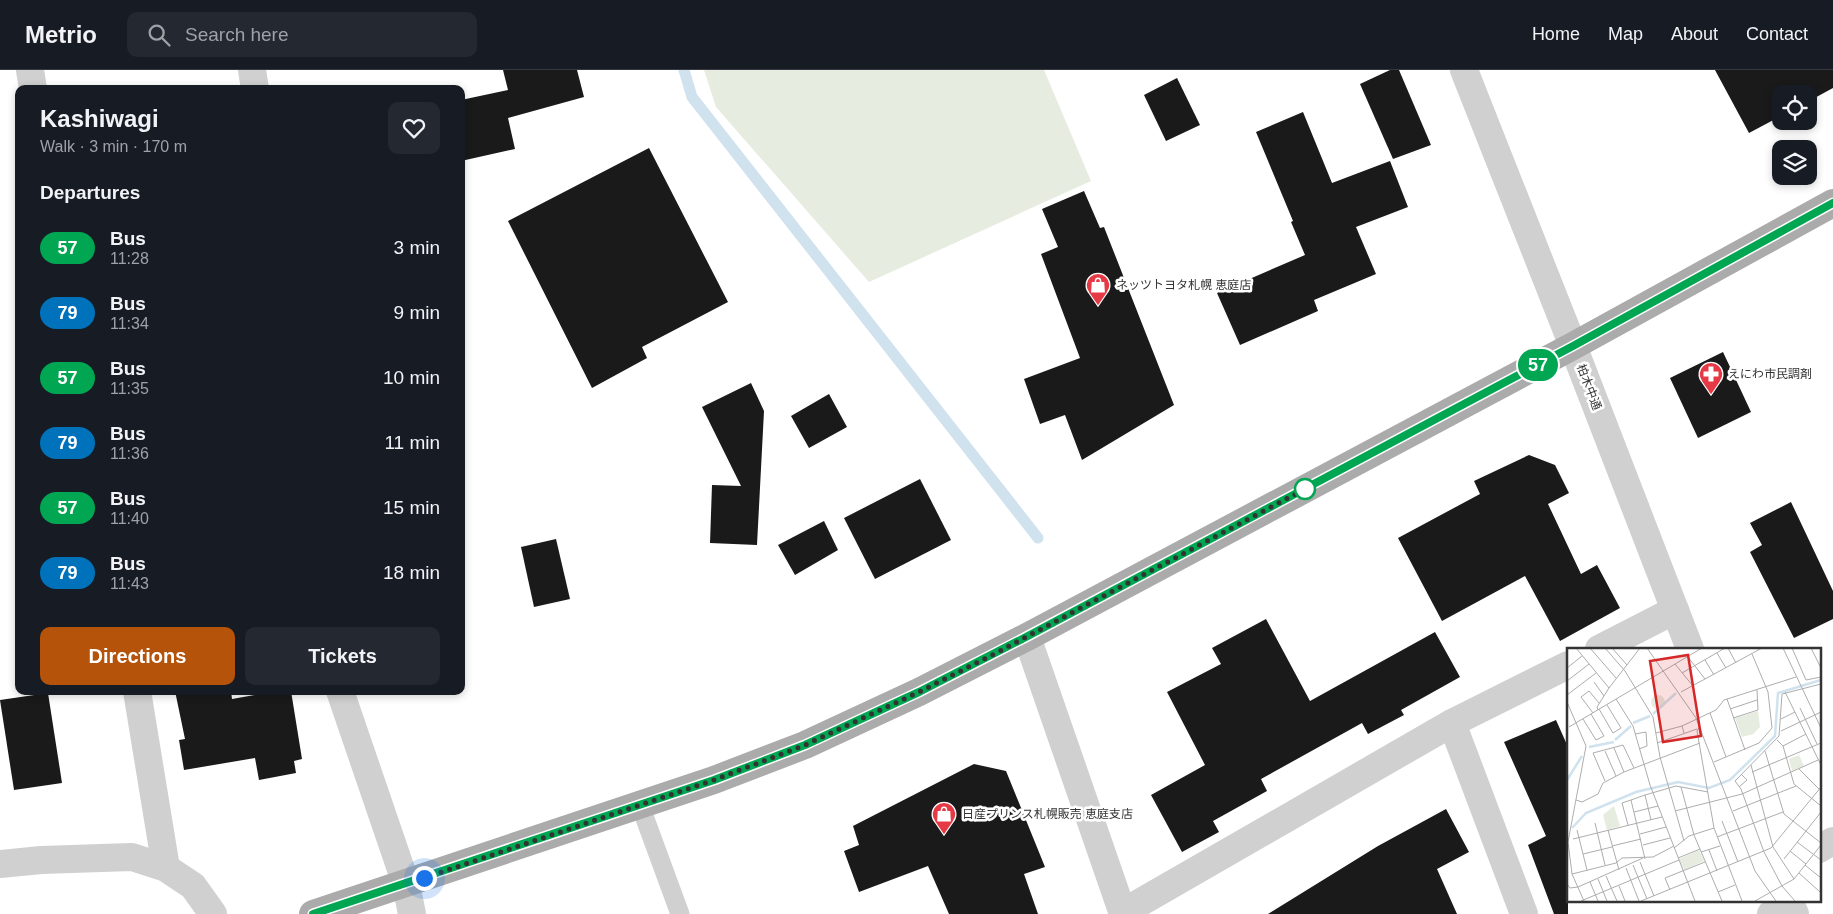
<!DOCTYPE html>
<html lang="en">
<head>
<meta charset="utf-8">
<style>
  :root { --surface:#171b24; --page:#242831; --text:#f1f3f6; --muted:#9ea1a6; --line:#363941; --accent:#b45309 }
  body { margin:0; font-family:Arial,"Noto Sans JP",sans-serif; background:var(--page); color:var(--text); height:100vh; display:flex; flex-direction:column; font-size:19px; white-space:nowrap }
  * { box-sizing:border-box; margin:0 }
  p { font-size:16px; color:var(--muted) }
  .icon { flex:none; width:28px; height:28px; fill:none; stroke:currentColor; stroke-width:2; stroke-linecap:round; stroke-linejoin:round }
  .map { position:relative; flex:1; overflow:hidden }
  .panel { position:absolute; left:15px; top:15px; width:450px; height:610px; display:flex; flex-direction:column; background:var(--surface); border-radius:10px; box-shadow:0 2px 8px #0003 }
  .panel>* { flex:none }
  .badge { padding:0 10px; border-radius:16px; font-size:18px; line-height:32px }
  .fabs { position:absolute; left:1772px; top:15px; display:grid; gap:10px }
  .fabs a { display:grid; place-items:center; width:45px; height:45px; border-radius:10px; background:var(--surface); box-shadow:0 2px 8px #0003; font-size:25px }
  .you { position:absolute; width:25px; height:25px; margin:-12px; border:4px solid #fff; border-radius:50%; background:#1a73e8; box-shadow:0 0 0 8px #1a73e833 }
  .map>.badge { position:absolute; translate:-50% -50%; box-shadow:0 0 0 2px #fff }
  h2 { padding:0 25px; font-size:19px; line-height:45px }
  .round { display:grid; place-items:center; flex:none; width:52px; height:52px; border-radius:10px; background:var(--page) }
  .summary { display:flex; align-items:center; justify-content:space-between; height:85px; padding:0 25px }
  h1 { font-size:24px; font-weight:600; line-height:38px }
  .button { display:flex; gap:10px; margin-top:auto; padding:10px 25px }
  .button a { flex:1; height:58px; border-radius:10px; background:var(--accent); color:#fff; font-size:20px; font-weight:600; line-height:58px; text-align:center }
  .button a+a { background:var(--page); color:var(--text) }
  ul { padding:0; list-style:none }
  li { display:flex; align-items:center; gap:15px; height:65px; padding:0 25px }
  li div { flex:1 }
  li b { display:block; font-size:19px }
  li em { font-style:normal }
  li .badge { min-width:55px; font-weight:700; text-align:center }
  header { display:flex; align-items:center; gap:30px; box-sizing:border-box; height:70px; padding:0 25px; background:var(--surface); border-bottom:1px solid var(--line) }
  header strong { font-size:24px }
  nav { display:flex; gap:28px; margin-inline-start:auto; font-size:18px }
  .search { width:350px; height:45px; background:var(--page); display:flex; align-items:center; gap:12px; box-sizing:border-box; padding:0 18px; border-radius:10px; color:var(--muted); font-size:19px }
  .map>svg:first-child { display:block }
  .green { fill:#e6ecdf }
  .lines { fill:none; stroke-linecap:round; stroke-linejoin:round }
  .stream { stroke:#cfe2ee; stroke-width:11 }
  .building { fill:#1a1a1a }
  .service { stroke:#d0d0d0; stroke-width:19 }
  .minor { stroke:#d0d0d0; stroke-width:28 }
  .tertiary { stroke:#d0d0d0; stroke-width:28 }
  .primary { stroke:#ababab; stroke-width:28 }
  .line-casing { stroke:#fff; stroke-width:11 }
  .line { stroke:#00a651; stroke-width:8 }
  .walk { stroke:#333; stroke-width:5; stroke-dasharray:0 9 }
  .stop-dot { fill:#fff; stroke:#00a651; stroke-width:2.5 }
  .labels { text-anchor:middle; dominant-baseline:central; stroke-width:5; stroke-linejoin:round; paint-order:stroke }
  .poi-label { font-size:12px; fill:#333; stroke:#fff; text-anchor:start }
  .street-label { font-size:12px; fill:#333; stroke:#fff }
  .inset-river { fill:none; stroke:#cfe2ee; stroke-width:2.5 }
  .inset-road { fill:none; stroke:#adadad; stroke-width:1 }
  .view { fill:#d62828; fill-opacity:0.15; stroke:#d62828; stroke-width:2.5 }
  .inset-edge { fill:none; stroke:#333; stroke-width:2.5 }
</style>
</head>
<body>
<header>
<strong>Metrio</strong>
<div class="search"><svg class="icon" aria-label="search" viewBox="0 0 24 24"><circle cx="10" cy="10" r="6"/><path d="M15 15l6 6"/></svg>Search here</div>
<nav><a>Home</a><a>Map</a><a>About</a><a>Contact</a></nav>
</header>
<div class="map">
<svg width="1833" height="844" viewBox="0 0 1833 844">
  <rect width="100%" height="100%" fill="#fff"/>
  <polygon class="green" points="704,0 1044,0 1091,111 869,212 716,37"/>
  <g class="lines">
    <polyline class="stream" points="684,0 692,27 1038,468"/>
  </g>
  <g class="building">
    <polygon points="503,0 577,0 584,27 508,48 515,79 461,91 461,30 508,20"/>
    <polygon points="1390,0 1399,0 1431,75 1393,89 1360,14"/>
    <polygon points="1715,0 1833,0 1833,18 1809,31 1809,24 1781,24 1781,46 1749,63"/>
    <polygon points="1177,8 1200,55 1166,71 1144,25"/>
    <polygon points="1303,42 1332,113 1390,91 1408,137 1356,157 1376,204 1314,230 1318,241 1240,275 1217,223 1305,185 1291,152 1293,151 1256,62"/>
    <polygon points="649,78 728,232 642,277 647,288 592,318 508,151"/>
    <polygon points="1084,121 1100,158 1104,157 1174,335 1082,390 1065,345 1040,354 1024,309 1080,288 1041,184 1058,177 1042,139"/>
    <polygon points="1723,282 1751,342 1698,368 1670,308"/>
    <polygon points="751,313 764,341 757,475 710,473 712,415 741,416 702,337"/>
    <polygon points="829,324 847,357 809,378 791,346"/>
    <polygon points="1529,385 1555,395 1569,423 1548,434 1581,504 1597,495 1620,538 1560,571 1525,506 1442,551 1398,468 1480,424 1474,411"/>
    <polygon points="920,409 951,470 875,509 844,448"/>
    <polygon points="1791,432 1833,521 1833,549 1794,568 1750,482 1762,475 1750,453"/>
    <polygon points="824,451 838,480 795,505 778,475"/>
    <polygon points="556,469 570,529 534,537 521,477"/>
    <polygon points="1266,549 1310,631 1435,562 1460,607 1401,640 1404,645 1368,664 1362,653 1261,709 1267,721 1213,751 1219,762 1182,782 1151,725 1205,695 1167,622 1221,594 1212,578"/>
    <polygon points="175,621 231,621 232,629 276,621 291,621 302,689 294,691 296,703 259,710 255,688 184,700 179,670 185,669"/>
    <polygon points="48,623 62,713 14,720 0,630"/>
    <polygon points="1556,650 1568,677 1568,844 1554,844 1528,775 1546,766 1504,672"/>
    <polygon points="974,694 1006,701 1045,797 1024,804 1038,844 949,844 928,796 859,822 844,781 859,775 853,756"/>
    <polygon points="1446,739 1469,782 1437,799 1457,844 1268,844 1378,776"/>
  </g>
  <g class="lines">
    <polyline class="service" points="640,735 680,844"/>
    <g class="minor">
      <polyline points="30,0 33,19"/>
      <polyline points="252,0 255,19"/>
      <polyline points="1599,579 1675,540"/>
      <polyline points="137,621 166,798"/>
      <polyline points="340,621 406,814 412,844"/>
      <polyline points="1452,653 1524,844"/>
      <polyline points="1819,779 1833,771"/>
      <polyline points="1122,843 1452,653 1568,595"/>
      <polyline points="1771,844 1791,834"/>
    </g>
    <g class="tertiary">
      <polyline points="1464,0 1573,276 1690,579"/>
      <polyline points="1027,567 1123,844"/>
      <polyline points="0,794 41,790 132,787 166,798 193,816 213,844"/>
      <polyline points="1789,830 1795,844"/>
    </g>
    <polyline class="primary" points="313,844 714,710 805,675 919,622 1027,567 1573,276 1833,133"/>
  </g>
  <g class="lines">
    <g class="line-casing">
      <polyline id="line" points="313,844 714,710 805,675 919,622 1026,567 1573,276 1833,133"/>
    </g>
    <use href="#line" class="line"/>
    <polyline class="walk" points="424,808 714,710 805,675 919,622 996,583 1305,419"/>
  </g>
  <defs>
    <g id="shop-pin" transform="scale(1.25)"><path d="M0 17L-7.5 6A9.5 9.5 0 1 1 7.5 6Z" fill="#e63946" stroke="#fff"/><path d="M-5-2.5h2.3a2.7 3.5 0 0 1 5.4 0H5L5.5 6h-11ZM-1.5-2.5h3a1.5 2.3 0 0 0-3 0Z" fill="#fff"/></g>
    <g id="pharmacy-pin" transform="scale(1.25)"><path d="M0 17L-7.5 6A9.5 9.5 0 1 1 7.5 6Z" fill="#e63946" stroke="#fff"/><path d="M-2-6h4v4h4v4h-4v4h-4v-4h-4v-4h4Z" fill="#fff"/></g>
  </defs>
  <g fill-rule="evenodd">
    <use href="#shop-pin" x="1098" y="215"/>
    <use href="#pharmacy-pin" x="1711" y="304"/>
    <use href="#shop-pin" x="944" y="744"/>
  </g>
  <circle class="stop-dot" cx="1305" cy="419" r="10"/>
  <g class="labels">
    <g class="poi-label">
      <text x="1116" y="215">ネッツトヨタ札幌 恵庭店</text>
      <text x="1728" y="304">えにわ市民調剤</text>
      <text x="962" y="744">日産プリンス札幌販売 恵庭支店</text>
    </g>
    <g class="street-label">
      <text transform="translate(1589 317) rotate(69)">柏木中通</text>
    </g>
  </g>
  <g transform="translate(1567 578)">
    <rect width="254" height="254" fill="#fff"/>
    <path d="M84 54a7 7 0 1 1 14 0a7 7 0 1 1-14 0ZM191,63L193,79L186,86L175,89L168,70ZM232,107L237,118L225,123L222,111ZM47,158L53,178L40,182L36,167ZM132,202L137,213L117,222L112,211Z" fill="#e6ecdf"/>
    <path class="inset-river" d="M86,66L109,45M66,75L83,68M48,92L64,78M22,99L47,94M0,132L15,108M5,180L19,165L69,144L111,134L142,140L163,132L208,88L211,45L254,32"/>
    <path class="inset-road" d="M9,0L42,40M23,0L49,30M38,0L58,23L86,69L93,109L117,193M45,0L60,17M80,0L129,70L188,223L209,253M161,0L169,15M216,0L254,80M225,0L239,32L254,29M244,0L254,20M150,5L159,20M121,9L138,31M138,12L147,27M108,16L126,38M0,20L15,8M115,25L158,0M0,33L22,16M27,34L37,48M114,44L195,0M218,44L254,117M0,47L29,25M49,51L66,78L83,137L128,253M160,51L178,102M0,54L19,98L1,194L5,226L17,253M233,60L250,96M32,61L46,85L54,80L40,57M163,61L190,52M31,62L30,59L42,40L73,0M26,65L14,49L22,43L32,55M143,65L159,109M166,70L191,62L190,42M16,71L29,92L37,88L24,66M214,71L228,64M115,78L149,62L157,52L229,29M133,78L130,83L147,180L175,253M2,79L135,0M214,83L254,64M89,85L115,78L117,85M68,86L79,84L80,98L72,101M210,92L216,98L227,136L254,158M90,95L130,81M216,98L239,86M47,100L57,124M38,103L49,128M198,103L217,166L254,195M147,114L192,95L205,80L201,44L185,6M184,117L206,199L227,231M232,121L252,141M185,124L254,95M38,133L26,105L56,97L67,120M114,139L127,187L155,253M172,139L180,132L174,126M78,147L64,152L78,211M9,152L15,154L31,146L36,135L57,124L133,95M108,163L175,146L251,112M166,163L229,138M67,164L91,158M84,172L78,147L109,138L141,144M155,173L171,214M28,175L38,217M61,177L55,155L64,152M10,182L20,222M41,182L52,222M73,186L99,179M150,189L216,164M6,191L95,169M230,194L254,212M76,197L103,190M45,198L74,191M107,200L122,188L147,180M142,202L150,223M223,203L239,216M134,204L153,198M16,206L45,199M111,210L133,201M217,211L254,164M73,214L87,248M66,217L80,251M238,217L254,230M59,220L72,253M232,225L253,244M5,226L49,215L55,210L86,209L107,198M39,228L50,253M31,231L40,253M23,234L31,253M0,236L3,240L11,239L76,210M52,238L58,253M103,242L98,230L138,214M151,244L168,237M14,253L112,212M74,253L204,200L254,139M188,253L227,231L254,197M228,253L215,238L197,204L174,141L168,133L212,88L215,46L254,36"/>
    <path class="view" d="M121,7L134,88L96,94L83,13Z"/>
    <rect width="254" height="254" class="inset-edge"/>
  </g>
</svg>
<div class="fabs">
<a><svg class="icon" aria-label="locate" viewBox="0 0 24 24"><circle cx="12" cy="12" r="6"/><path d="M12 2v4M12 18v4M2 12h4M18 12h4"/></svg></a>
<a><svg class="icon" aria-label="layers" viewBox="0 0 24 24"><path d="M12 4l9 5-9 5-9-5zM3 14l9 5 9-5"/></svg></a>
</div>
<div class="you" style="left:424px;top:808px"></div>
<b class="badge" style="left:1538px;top:295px;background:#00a651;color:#fff">57</b>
<section class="panel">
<div class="summary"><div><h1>Kashiwagi</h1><p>Walk · 3 min · 170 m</p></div><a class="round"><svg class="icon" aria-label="heart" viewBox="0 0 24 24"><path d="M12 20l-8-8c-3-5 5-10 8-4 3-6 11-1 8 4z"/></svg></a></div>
<h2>Departures</h2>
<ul>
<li><span class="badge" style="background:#00a651;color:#fff">57</span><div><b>Bus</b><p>11:28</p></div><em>3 min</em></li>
<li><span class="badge" style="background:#0072bc;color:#fff">79</span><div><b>Bus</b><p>11:34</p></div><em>9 min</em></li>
<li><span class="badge" style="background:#00a651;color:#fff">57</span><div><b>Bus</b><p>11:35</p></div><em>10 min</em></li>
<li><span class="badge" style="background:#0072bc;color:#fff">79</span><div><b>Bus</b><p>11:36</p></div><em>11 min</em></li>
<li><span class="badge" style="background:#00a651;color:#fff">57</span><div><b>Bus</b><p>11:40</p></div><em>15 min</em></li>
<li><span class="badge" style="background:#0072bc;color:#fff">79</span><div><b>Bus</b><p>11:43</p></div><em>18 min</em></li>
</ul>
<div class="button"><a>Directions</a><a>Tickets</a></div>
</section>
</div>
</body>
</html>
